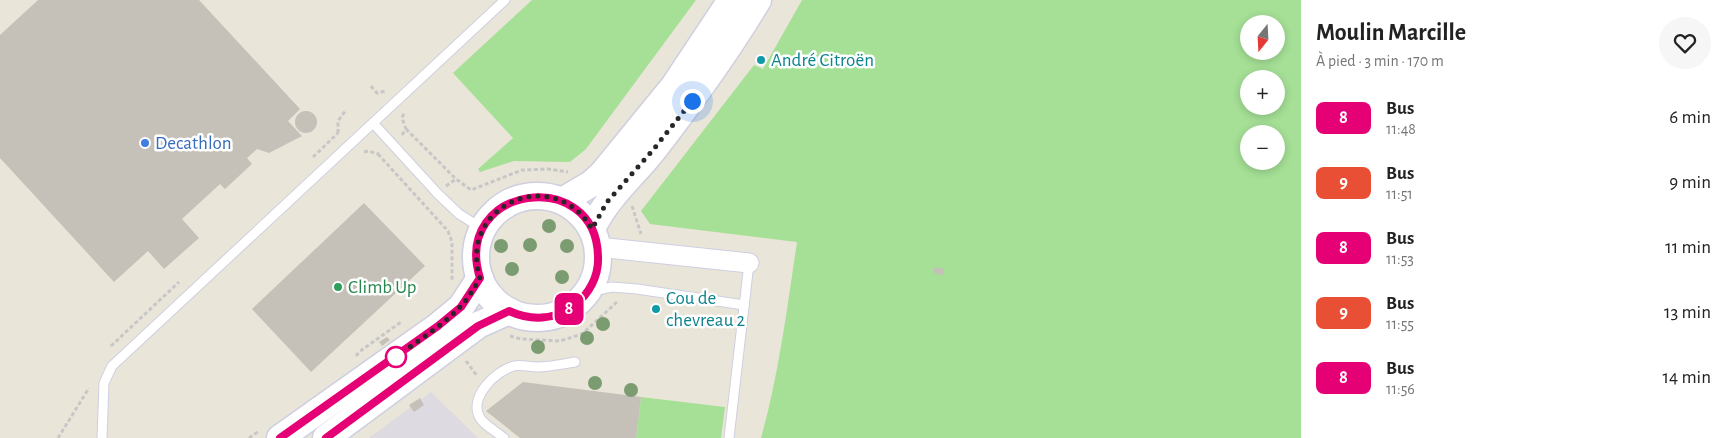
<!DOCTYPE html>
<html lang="fr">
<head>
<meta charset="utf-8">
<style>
  :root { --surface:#fff; --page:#f6f6f6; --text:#222; --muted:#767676 }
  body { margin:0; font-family:"Alegreya Sans",sans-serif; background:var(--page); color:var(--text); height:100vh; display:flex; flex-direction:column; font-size:19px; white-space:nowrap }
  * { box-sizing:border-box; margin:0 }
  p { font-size:16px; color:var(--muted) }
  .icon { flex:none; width:28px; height:28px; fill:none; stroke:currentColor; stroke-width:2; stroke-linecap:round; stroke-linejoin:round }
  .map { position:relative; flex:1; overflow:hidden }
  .side { display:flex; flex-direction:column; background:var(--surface); width:425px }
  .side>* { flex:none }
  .badge { padding:0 10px; border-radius:8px; font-size:18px; line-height:32px }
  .needle { width:32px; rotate:198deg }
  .tools { position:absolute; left:1240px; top:15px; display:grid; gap:10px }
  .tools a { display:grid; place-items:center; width:45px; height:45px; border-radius:50%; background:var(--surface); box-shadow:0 2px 8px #0003; font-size:25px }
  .you { position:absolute; width:25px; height:25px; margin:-12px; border:4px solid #fff; border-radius:50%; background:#1a73e8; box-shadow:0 0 0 8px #1a73e833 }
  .map>.badge { position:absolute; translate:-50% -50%; box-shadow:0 0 0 2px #fff }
  .round { display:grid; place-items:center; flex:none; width:52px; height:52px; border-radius:26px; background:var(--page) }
  .head { display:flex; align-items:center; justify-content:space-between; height:85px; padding:0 15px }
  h1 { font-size:24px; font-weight:700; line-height:38px }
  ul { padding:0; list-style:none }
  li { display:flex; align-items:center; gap:15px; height:65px; padding:0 15px }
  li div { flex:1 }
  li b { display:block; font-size:19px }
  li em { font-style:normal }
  li .badge { min-width:55px; font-weight:700; text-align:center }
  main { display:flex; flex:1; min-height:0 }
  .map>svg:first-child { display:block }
  .industrial { fill:#dddae2 }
  .green { fill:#a5e096; fill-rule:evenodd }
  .building { fill:#c5c1b9 }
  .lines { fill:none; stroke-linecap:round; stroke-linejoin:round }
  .lane-casing { stroke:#cecfe0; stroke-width:11 }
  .street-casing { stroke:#cecfe0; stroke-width:21 }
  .secondary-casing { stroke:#cecfe0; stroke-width:29 }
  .path { stroke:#c7c7c7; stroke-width:3; stroke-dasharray:4 2.5; stroke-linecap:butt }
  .lane { stroke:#fff; stroke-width:9 }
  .street { stroke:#fff; stroke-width:19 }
  .secondary { stroke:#fff; stroke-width:26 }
  .tree { fill:#7b9c70 }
  .line-casing { stroke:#fff; stroke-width:11 }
  .line { stroke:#e50076; stroke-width:8 }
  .walk { stroke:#272727; stroke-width:5; stroke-dasharray:0 9 }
  .culture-dot { fill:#0f9aa8; stroke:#fff; stroke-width:2 }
  .shop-dot { fill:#3f7fe0; stroke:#fff; stroke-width:2 }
  .leisure-dot { fill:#2e9e5b; stroke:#fff; stroke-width:2 }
  .stop-dot { fill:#fff; stroke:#e50076; stroke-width:2.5 }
  .labels { text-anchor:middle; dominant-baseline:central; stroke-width:5; stroke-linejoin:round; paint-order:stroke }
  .culture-label { font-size:19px; fill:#0d838f; stroke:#fff; text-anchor:start }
  .shop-label { font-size:19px; fill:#366cbe; stroke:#fff; text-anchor:start }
  .leisure-label { font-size:19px; fill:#27864d; stroke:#fff; text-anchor:start }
</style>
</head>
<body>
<main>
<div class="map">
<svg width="1301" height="438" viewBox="0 0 1301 438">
  <rect width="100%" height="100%" fill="#eae5d9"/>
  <polygon class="industrial" points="431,392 478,438 369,438 407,410"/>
  <g class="green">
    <polygon points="532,0 696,0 586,149 570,162 514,161 480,172 478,169 513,138 453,73"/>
    <path d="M802,0H1301V438H761C779,374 787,308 797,242L650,224L641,211L754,65L763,69ZM1249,24H1276V51H1249ZM1249,79H1276V106H1249ZM1249,134H1276V161H1249Z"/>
    <polygon points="641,397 725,407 721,438 636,438"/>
  </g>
  <g class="building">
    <polygon points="38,0 199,0 300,109 288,121 302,136 269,153 257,149 247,158 252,164 225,189 220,184 182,219 199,238 164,269 148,251 114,282 0,158 0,35"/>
    <polygon points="762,54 766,57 761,66 756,63"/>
    <circle cx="306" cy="122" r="11"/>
    <polygon points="364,203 425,266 311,372 252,309"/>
    <polygon points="934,267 944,269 943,275 933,273"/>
    <polygon points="652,306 662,307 661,313 651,312"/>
    <polygon points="387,337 390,340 382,346 379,342"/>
    <polygon points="523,382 641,397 636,438 520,438 486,411"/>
    <polygon points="420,398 424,405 414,412 409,405"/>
  </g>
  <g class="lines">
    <g class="lane-casing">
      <g id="lane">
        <polyline points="373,123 438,194 459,214 483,229"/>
        <polyline points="587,292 612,287 637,289 744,305"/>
        <polyline points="102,438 104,383 112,366 505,0"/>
        <path d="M504,438C497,432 485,426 480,418C468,398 495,371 514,366C521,364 529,367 537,367C550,367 563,364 575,362"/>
        <polyline points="729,438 749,263"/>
      </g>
    </g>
    <g class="street-casing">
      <polyline id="street" points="598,247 749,263"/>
    </g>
    <g class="secondary-casing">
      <g id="secondary">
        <circle cx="537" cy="257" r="61"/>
        <polyline points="562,201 591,184 603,173 674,86 731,0"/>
        <path d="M592,229C606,198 634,175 655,148C692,100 727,52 758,0"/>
        <polyline points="280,438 438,326 461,307 480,278"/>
        <polyline points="326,438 478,325 509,311"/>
      </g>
    </g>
    <g class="path">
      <polyline points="371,86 377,93 386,91"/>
      <polyline points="406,129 456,179 471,190 522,170 548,169 568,172"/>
      <polyline points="338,133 338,121 346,110"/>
      <polyline points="402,135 406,129 402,118 404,113"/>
      <polyline points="364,152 368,151 379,154"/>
      <polyline points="378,154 448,231 452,242 452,281"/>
      <polyline points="313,157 338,133"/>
      <polyline points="446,186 456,179"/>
      <polyline points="632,206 641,234"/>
      <polyline points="510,336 521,339 560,341 582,334 617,302"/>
      <polyline points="111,346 179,282"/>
      <polyline points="356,356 359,352 401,322"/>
      <polyline points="466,361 477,376"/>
      <polyline points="58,438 89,388"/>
      <polyline points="249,438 259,431"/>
    </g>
    <use href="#lane" class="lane"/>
    <use href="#street" class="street"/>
    <use href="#secondary" class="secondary"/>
  </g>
  <g class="tree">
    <circle cx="549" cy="226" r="7"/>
    <circle cx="530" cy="245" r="7"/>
    <circle cx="501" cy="246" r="7"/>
    <circle cx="567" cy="246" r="7"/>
    <circle cx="512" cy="269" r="7"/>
    <circle cx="562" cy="277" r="7"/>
    <circle cx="603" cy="324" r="7"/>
    <circle cx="587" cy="338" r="7"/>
    <circle cx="538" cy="347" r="7"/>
    <circle cx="595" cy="383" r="7"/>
    <circle cx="631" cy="390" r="7"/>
  </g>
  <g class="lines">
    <g class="line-casing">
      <path id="line" d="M280,438L438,326L461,307L480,278C451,185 597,165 598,257C599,276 589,294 574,306C554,320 531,321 509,311L478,326L326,438"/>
    </g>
    <use href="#line" class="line"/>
    <path class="walk" d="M396,357C417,341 442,326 460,307C468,299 474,288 480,278C457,205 554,163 592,229L607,202L653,150L692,101"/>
  </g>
  <g class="culture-dot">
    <circle cx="761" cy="60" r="5"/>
    <circle cx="656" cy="309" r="5"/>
  </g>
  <circle class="shop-dot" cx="145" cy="143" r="5"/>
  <circle class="leisure-dot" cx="338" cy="287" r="5"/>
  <circle class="stop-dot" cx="396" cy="357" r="10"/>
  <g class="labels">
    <g class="culture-label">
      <text x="771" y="60">André Citroën</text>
      <text x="666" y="298">Cou de<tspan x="666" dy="22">chevreau 2</tspan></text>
    </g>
    <g class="shop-label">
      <text x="155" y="143">Decathlon</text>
    </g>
    <g class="leisure-label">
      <text x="348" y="287">Climb Up</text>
    </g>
  </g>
</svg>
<div class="tools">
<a><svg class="needle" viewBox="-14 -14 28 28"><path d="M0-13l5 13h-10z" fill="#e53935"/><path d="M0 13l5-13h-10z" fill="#767676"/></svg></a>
<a>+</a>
<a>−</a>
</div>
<div class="you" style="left:692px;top:101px"></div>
<b class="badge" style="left:569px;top:309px;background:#e50076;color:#fff">8</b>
</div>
<section class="side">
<div class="head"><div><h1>Moulin Marcille</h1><p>À pied · 3 min · 170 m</p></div><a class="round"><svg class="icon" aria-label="heart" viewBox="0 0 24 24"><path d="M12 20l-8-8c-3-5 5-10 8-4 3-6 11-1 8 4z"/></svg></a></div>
<ul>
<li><span class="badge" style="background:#e50076;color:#fff">8</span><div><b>Bus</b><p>11:48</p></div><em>6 min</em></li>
<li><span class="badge" style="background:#e94f35;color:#fff">9</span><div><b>Bus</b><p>11:51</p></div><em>9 min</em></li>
<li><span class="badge" style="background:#e50076;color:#fff">8</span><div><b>Bus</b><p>11:53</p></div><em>11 min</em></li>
<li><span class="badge" style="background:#e94f35;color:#fff">9</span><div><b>Bus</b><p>11:55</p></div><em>13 min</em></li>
<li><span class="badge" style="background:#e50076;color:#fff">8</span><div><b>Bus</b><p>11:56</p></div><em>14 min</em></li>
</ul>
</section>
</main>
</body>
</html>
